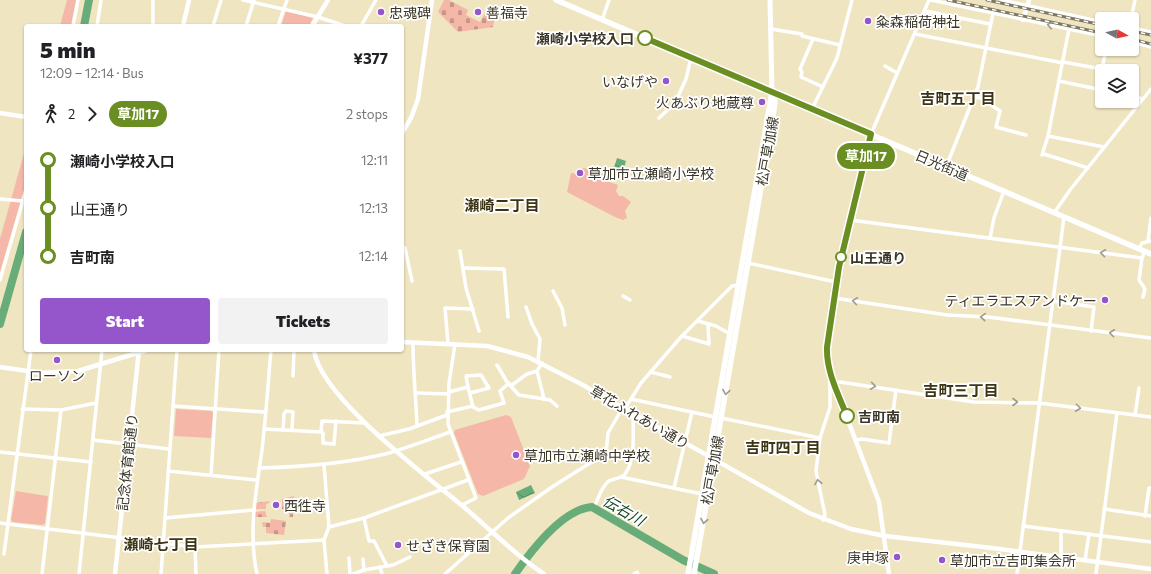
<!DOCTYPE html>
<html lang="en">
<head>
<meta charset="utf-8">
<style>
  :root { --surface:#fff; --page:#f2f2f2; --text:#202124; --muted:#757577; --accent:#9555cb }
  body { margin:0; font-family:Commissioner,"Noto Sans JP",sans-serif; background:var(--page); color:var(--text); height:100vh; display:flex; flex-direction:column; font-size:15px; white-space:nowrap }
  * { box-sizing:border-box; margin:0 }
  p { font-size:13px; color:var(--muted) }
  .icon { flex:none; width:22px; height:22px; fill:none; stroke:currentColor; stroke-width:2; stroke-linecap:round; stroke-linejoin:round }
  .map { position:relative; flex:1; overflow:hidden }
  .panel { position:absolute; left:24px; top:24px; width:380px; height:328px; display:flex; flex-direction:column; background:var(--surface); border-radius:4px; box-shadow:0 1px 3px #0004 }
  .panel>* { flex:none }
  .badge { padding:0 8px; border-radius:13px; font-size:14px; line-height:26px }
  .needle { width:26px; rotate:98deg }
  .fabs { position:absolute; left:1095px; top:12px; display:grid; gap:8px }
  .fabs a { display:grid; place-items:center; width:44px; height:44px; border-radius:4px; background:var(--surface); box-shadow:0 1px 3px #0004; font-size:20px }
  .map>.badge { position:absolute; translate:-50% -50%; box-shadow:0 0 0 2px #fff }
  .legs { display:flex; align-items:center; gap:6px; height:44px; padding:0 16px; font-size:13px }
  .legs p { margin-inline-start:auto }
  .overview { display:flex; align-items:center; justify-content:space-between; height:68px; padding:0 16px }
  h1 { font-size:22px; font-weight:800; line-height:30px }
  .button { display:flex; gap:8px; margin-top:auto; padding:8px 16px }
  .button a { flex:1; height:46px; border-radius:4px; background:var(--accent); color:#fff; font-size:16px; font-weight:800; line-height:46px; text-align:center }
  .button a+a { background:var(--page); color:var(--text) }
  ul { padding:0 16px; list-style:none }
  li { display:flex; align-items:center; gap:14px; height:48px; font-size:15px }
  li i { display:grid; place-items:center; width:6px; height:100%; margin:0 5px; background:currentColor }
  li i::after { content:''; width:10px; height:10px; margin:-5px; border:3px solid; border-radius:50%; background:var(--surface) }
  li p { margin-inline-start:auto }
  li:first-child i { background:linear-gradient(#0000 50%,currentColor 0) }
  li:last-child i { background:linear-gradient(currentColor 50%,#0000 0) }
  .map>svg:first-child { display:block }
  .cemetery { fill:url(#cemetery-stones) }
  .park { fill:#f5b7a8 }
  .water { fill:url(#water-waves) }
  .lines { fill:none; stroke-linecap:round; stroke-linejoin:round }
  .river { stroke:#68ac79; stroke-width:8 }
  .minor { stroke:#fff; stroke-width:3.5 }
  .tertiary { stroke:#fff; stroke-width:4.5 }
  .secondary { stroke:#fff; stroke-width:5 }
  .primary { stroke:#fff; stroke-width:5.5 }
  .rail-casing { stroke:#7e7761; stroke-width:3 }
  .rail { stroke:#fff; stroke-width:1.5; stroke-dasharray:4.5; stroke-linecap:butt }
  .oneway { stroke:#9c9a93 }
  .line-1-casing { stroke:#fff; stroke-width:9 }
  .line-1 { stroke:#6b8e23; stroke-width:6 }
  .poi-dot { fill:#9555cb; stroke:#fff; stroke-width:1.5 }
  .stop-1-dot { fill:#fff; stroke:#6b8e23; stroke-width:2 }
  .labels { text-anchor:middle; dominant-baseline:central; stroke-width:3.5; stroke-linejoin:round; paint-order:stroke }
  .poi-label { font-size:14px; fill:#3a3627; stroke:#fff; text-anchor:start }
  .stop-label { font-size:14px; font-weight:bold; fill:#3a3627; stroke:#fff; text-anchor:start }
  .street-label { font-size:14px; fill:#3a3627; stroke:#fff }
  .neighbourhood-label { font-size:15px; font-weight:bold; fill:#3d3414; stroke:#fff }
  .water-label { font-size:15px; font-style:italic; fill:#144624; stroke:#fff }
</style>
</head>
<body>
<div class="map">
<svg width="1151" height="574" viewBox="0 0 1151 574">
  <defs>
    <pattern id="cemetery-stones" width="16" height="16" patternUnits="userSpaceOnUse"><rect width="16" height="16" fill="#f5b7a8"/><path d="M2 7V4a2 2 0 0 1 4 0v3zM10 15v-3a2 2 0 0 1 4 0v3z" fill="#c79689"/></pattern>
    <pattern id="water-waves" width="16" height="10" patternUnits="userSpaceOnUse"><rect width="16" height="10" fill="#68ac79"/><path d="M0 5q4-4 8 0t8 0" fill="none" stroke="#578d63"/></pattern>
  </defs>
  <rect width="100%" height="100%" fill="#f0e5c1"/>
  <g class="cemetery">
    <polygon points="444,0 449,0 468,10 466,15 480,22 485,13 495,16 493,27 458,32 438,12"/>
    <polygon points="294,496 293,517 289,517 289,510 282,509 282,499"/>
    <polygon points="269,501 269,503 266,504 266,509 256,509 256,503"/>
    <polygon points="265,511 267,517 255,517 255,512"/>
    <polygon points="271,519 286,521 284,535 266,533 266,527 263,527 262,522 270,523"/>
  </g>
  <g class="park">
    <polygon points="67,0 76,0 71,26 60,26"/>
    <polygon points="286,11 313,18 309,26 281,26"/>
    <polygon points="26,146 26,183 0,272 0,239"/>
    <polygon points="584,168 604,174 607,176 606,181 618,185 616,191 619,196 623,196 631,202 625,211 627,218 623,220 615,217 567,192 571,173 577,174 578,170"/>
    <polygon points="176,409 211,411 213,412 211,438 174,436"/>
    <polygon points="506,415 511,417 530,466 524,479 483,496 478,494 454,433 455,430"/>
    <polygon points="16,491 47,496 48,497 45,523 43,525 13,522 11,520"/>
  </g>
  <g class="water">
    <polygon points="617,158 626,161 621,177 612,174"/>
    <polygon points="531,485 535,493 519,500 516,492"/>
  </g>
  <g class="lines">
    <g class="river">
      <polyline points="84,26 89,0"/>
      <polyline points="0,324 26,232"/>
      <path d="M515,574C531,551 563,509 592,507L683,560L714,574"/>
    </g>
    <g class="minor">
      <polyline points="153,0 153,26"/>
      <polyline points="243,0 318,17 345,26"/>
      <polyline points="931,0 1102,36"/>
      <polyline points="1002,0 1102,22"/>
      <polyline points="925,11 990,24"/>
      <polyline points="1131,19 1135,0"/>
      <polyline points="602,20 609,0"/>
      <polyline points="73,26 78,0"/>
      <polyline points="97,26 101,0"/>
      <polyline points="213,26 221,0"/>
      <polyline points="246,26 254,0"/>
      <polyline points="278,26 287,0"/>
      <polyline points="361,26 376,0"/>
      <polyline points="1132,28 1151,32"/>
      <polyline points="771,29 802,34 802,36 840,45"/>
      <polyline points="915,34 1063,63"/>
      <polyline points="813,39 800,69 802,72 801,77 823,87"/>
      <polyline points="1132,42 1151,47"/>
      <polyline points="1063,62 1102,69 1106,49"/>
      <polyline points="885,66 897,73"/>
      <polyline points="1059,81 1102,90"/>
      <polyline points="1132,96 1143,99"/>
      <polyline points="974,97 981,98 1000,111 996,127 1026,135"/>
      <polyline points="812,109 837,58 852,0"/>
      <polyline points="659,118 675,103 686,79 691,58"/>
      <polyline points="871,134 929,0"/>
      <polyline points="1048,136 1104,147"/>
      <polyline points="1044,154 1088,168"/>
      <polyline points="1042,155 1048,136 1069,29"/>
      <polyline points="946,167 978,87 993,13"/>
      <polyline points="0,199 23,201"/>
      <polyline points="1054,213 1070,190 1151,89"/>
      <polyline points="850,220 1142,258"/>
      <polyline points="990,238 994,218 1004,191"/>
      <polyline points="1148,241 1151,218"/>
      <polyline points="402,249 405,248 412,281"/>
      <polyline points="1139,249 1142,243 1151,241"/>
      <polyline points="460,251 466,288 479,331"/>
      <polyline points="748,263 836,282"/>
      <polyline points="463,268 504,269 508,317"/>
      <polyline points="0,280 26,190"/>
      <polyline points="553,291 562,308 565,325"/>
      <polyline points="623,296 630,300"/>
      <polyline points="1143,297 1145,289 1139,280 1142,258 1145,251"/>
      <polyline points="834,298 947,315 988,317 1151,338"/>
      <polyline points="1053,301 1094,307 1091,331"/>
      <polyline points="526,307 532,324 540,339 538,361"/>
      <polyline points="698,321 716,326 730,334"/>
      <polyline points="682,336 709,344 708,324"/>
      <path d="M413,343C413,371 416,398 417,426"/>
      <polyline points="448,344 445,308 473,309"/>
      <polyline points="455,344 449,383 448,424 476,498 462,505"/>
      <polyline points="497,365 507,382 519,395 544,399"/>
      <polyline points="537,371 544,399 550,400 557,406"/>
      <polyline points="651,372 670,377"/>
      <polyline points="293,376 294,350"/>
      <polyline points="834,383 840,382 974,402 1039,403 1151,417"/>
      <polyline points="512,385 527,374 537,371 542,363"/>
      <polyline points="468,387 466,376 481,375 489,388 470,393"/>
      <polyline points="449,392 468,387 473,407 479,410 504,403 500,391 509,383"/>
      <polyline points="416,393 449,394"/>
      <polyline points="631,399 641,383 681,337 732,286 739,285"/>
      <polyline points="173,406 265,412"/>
      <polyline points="625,408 631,399 715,417"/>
      <polyline points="22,409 61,410 96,403"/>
      <polyline points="447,412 473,406"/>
      <polyline points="1135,415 1139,388"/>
      <polyline points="721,418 820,438"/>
      <polyline points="264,429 321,432 322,421 365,423"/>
      <polyline points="283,430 284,414 286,411 293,412 292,430"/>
      <polyline points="321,432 323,433 323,443 334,444 336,421"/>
      <polyline points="379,436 409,429 447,415"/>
      <polyline points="93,440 169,449"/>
      <polyline points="856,440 862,439 889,443 896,390"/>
      <polyline points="0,452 91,462"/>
      <polyline points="324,465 329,527"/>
      <path d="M259,468C303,467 346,464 389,453C410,447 430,439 450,432"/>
      <polyline points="168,471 257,480"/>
      <polyline points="425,474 461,462"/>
      <polyline points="211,475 219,350"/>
      <polyline points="621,477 702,494"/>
      <polyline points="674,488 692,412"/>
      <path d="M596,503C599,496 602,486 609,481C614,478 621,479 625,474C636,461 633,429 633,413"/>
      <polyline points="1104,509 1151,516"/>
      <polyline points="1145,516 1149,488 1151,488"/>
      <polyline points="165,518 253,510"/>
      <polyline points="364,518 369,541 374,541 387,566"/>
      <polyline points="823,520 825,515 816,471 820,438 830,407 830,374"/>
      <polyline points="0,523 195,547 324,540"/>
      <polyline points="1023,526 1151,542"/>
      <polyline points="1061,531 1061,557"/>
      <polyline points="195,547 196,574"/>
      <polyline points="4,554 31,350"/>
      <polyline points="349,558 350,574"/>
      <polyline points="363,559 364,570 393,565 410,557"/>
      <polyline points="1085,560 1089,534"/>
      <polyline points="380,567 382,574"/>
      <polyline points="42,574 61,410"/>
      <polyline points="79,574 102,350"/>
      <polyline points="161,574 177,350"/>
      <path d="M257,574C248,532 256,492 262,450C266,417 268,383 271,350"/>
      <polyline points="327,574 324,540 329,527 364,518 468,480"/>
      <polyline points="353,574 364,570"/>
      <polyline points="445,574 508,518 552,487 606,453 608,433 623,407"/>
      <polyline points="634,574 637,572 638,574"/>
      <polyline points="1017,574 1064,217"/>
      <polyline points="1096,574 1117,413"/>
    </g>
    <g class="tertiary">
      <polyline points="1023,20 1029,0"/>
      <polyline points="183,26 189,0"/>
      <polyline points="312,26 328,0"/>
      <polyline points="0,113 26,117"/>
      <polyline points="402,133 411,118 418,99 432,0"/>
      <polyline points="871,134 836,282 827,347 827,360 830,373 879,502 889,574"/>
      <polyline points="402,342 487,346 528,357 581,384 809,513 851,529 885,536 992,548 1151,569"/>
      <path d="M314,350C319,396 428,477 465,508C490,529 516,556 544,574"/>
      <polyline points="0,367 41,373 78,371 147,350"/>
      <polyline points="115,574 139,350"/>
    </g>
    <polyline class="secondary" points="770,0 772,92"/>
    <g class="primary">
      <polyline points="556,0 1151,254"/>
      <polyline points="688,574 772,92"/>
      <polyline points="694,574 771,130 775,102 772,92"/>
    </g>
    <g class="rail-casing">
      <g id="rail">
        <polyline points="948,0 1102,33"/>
        <polyline points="987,0 1102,25"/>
        <polyline points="1132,31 1151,35"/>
        <polyline points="1132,39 1151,44"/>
      </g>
    </g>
    <use href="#rail" class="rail"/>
  </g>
  <defs><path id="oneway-chevron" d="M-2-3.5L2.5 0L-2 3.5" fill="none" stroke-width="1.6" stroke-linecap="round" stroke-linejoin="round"/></defs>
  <g class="oneway">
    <use href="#oneway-chevron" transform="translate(1050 25) rotate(-168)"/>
    <use href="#oneway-chevron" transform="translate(1103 253) rotate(-172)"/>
    <use href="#oneway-chevron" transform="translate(855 301) rotate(-172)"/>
    <use href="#oneway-chevron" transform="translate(983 317) rotate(-176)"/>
    <use href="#oneway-chevron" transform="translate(1112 333) rotate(-173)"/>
    <use href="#oneway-chevron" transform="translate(873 386) rotate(8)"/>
    <use href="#oneway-chevron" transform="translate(726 392) rotate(99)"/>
    <use href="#oneway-chevron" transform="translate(1015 402)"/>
    <use href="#oneway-chevron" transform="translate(1078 408) rotate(7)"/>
    <use href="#oneway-chevron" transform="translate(818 482) rotate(-101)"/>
    <use href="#oneway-chevron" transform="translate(704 521) rotate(101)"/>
  </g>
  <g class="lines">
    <g class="line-1-casing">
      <path id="line-1" d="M645,38L871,134L839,267L827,347C826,371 838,394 847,416"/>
    </g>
    <use href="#line-1" class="line-1"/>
  </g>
  <g class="poi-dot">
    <circle cx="381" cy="12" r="4"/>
    <circle cx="478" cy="12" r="4"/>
    <circle cx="868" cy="21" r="4"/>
    <circle cx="666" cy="81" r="4"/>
    <circle cx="762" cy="102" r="4"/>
    <circle cx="580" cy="173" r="4"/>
    <circle cx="1105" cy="300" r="4"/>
    <circle cx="57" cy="360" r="4"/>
    <circle cx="516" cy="455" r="4"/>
    <circle cx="276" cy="505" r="4"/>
    <circle cx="398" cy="545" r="4"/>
    <circle cx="897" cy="557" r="4"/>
    <circle cx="942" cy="560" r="4"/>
  </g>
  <g class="stop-1-dot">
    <circle cx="645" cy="38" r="7"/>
    <circle cx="841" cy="257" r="5"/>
    <circle cx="847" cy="416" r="7"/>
  </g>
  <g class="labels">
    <g class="poi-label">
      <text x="389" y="12">忠魂碑</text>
      <text x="486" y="12">善福寺</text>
      <text x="876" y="21">粂森稲荷神社</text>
      <text x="658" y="81" text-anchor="end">いなげや</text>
      <text x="754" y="102" text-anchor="end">火あぶり地蔵尊</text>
      <text x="588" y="173">草加市立瀬崎小学校</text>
      <text x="1097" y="300" text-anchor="end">ティエラエスアンドケー</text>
      <text x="57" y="375" text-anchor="middle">ローソン</text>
      <text x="524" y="455">草加市立瀬崎中学校</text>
      <text x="284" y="505">西徃寺</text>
      <text x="406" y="545">せざき保育園</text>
      <text x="889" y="557" text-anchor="end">庚申塚</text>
      <text x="950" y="560">草加市立吉町集会所</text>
    </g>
    <g class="stop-label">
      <text x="634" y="38" text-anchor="end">瀬崎小学校入口</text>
      <text x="850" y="257">山王通り</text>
      <text x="858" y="416">吉町南</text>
    </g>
    <g class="street-label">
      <text transform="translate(767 151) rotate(-80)">松戸草加線</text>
      <text transform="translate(942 165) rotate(23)">日光街道</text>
      <text transform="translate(640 417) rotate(30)">草花ふれあい通り</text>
      <text transform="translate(127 462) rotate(-84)">記念体育館通り</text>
      <text transform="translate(712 470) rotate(-80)">松戸草加線</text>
    </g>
    <g class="neighbourhood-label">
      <text x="958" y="98">吉町五丁目</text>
      <text x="502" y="205">瀬崎二丁目</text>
      <text x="961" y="390">吉町三丁目</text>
      <text x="783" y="447">吉町四丁目</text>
      <text x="161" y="544">瀬崎七丁目</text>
    </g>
    <g class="water-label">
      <text transform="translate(624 510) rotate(30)">伝右川</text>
    </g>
  </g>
</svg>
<div class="fabs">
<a><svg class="needle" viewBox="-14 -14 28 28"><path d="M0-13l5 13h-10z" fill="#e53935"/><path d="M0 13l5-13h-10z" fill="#757577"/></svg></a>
<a><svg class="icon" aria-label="layers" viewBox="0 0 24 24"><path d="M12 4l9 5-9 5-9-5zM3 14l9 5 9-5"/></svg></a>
</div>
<b class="badge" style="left:866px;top:156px;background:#6b8e23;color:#fff">草加17</b>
<section class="panel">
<div class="overview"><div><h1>5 min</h1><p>12:09 – 12:14 · Bus</p></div><b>¥377</b></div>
<div class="legs"><svg class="icon" aria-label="walk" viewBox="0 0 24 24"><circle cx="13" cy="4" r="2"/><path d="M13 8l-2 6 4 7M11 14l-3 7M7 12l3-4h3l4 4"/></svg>2<svg class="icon" aria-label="forward" viewBox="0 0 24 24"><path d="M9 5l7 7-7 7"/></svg><b class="badge" style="background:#6b8e23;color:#fff">草加17</b><p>2 stops</p></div>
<ul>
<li><i style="color:#6b8e23"></i><b>瀬崎小学校入口</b><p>12:11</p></li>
<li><i style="color:#6b8e23"></i><span>山王通り</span><p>12:13</p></li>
<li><i style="color:#6b8e23"></i><b>吉町南</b><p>12:14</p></li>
</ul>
<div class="button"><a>Start</a><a>Tickets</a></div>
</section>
</div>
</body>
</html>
